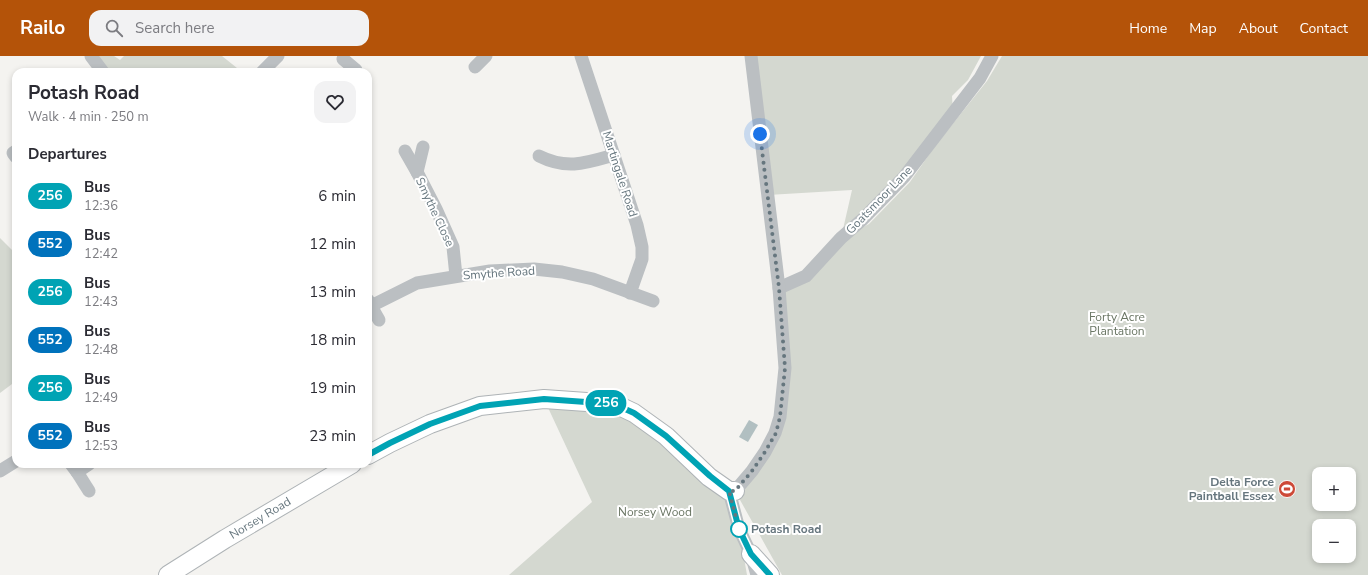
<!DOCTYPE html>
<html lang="en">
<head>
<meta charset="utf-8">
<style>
  :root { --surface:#fff; --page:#f2f2f3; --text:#2b2b33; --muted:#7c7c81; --accent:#b45309 }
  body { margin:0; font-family:"Nunito Sans",sans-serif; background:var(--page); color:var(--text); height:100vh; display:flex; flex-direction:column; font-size:15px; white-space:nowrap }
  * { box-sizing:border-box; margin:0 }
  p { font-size:13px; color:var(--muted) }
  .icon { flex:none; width:22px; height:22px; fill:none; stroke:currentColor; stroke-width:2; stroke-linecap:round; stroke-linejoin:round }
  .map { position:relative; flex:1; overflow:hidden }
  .panel { position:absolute; left:12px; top:12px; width:360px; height:400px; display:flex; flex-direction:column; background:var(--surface); border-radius:12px; box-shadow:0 2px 6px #0003 }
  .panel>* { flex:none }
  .badge { padding:0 8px; border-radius:13px; font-size:14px; line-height:26px }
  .buttons { position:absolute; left:1312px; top:411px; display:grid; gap:8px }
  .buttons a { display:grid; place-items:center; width:44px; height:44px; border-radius:8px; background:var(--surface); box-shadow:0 2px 6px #0003; font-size:20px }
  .you { position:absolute; width:20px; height:20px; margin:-10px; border:3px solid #fff; border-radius:50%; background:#1a73e8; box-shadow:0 0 0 6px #1a73e833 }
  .map>.badge { position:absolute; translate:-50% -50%; box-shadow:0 0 0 2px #fff }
  h2 { padding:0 16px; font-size:15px; line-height:36px }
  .round { display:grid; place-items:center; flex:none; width:42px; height:42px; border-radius:12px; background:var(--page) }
  .headline { display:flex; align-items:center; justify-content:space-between; height:68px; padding:0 16px }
  h1 { font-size:19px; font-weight:700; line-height:30px }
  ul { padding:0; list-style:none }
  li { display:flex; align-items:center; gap:12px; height:48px; padding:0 16px }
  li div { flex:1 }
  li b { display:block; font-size:15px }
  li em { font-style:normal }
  li .badge { min-width:44px; font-weight:700; text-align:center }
  header { display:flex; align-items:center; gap:24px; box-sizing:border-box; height:56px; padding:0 20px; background:var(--accent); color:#fff }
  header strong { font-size:19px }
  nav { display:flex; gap:22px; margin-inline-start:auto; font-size:14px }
  .search { width:280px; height:36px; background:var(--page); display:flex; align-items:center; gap:10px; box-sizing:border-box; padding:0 14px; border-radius:12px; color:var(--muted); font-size:15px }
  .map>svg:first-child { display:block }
  .green { fill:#d4d8d0; fill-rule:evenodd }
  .water { fill:#b1bfc1 }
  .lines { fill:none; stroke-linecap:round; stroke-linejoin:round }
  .secondary-casing { stroke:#aeb3b6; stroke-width:20 }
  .street { stroke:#bbbfc2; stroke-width:13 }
  .secondary { stroke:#fff; stroke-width:18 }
  .line-casing { stroke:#fff; stroke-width:9 }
  .line { stroke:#00a3b4; stroke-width:6 }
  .walk { stroke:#66767e; stroke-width:4; stroke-dasharray:0 7.2 }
  .stop-dot { fill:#fff; stroke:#00a3b4; stroke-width:2 }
  .labels { text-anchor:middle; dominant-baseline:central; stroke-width:4; stroke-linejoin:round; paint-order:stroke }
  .street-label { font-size:12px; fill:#66767e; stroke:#fff }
  .park-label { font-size:12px; fill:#6a7664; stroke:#fff }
  .poi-label { font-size:12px; font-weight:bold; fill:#66767e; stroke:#fff; text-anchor:end }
  .stop-label { font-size:12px; font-weight:bold; fill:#66767e; stroke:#fff; text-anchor:start }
</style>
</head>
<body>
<header>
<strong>Railo</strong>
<div class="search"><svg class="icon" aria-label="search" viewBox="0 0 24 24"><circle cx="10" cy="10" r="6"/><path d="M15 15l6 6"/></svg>Search here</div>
<nav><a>Home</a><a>Map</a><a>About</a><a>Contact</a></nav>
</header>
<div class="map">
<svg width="1368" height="519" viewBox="0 0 1368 519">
  <rect width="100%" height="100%" fill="#f4f3f0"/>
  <g class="green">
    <polygon points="91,0 114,0 120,4 124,0 222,0 242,16 103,16"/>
    <path d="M751,0H981L968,24L952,40L953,57L843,181L869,168L910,126L935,90L987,25L1002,0H1368V519H782L735,435L776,377L785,312L779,232L806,220L841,182L852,134L768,139ZM1319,418H1349V448H1319ZM1319,470H1349V500H1319Z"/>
    <polygon points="0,182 16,198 16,325 0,337"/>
    <polygon points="544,343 615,348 727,438 739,473 747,519 509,519 592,446"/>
  </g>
  <polygon class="water" points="749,364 758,369 748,386 739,381"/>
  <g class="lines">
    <g class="secondary-casing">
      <g id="secondary">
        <polyline points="368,399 390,387 430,368 480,350 544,343 615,348 634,357 666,380 709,421 729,435 735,435"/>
        <polyline points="751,498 770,519"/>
        <polyline points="168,519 225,483 352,408"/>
      </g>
    </g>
    <g class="street">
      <polyline points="91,0 103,16"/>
      <polyline points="581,0 637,169 642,191 642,203 630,237"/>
      <polyline points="343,3 356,14"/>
      <polyline points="475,11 486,0"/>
      <polyline points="262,16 278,0"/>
      <polyline points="423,91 417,116 436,153 453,191 456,220"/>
      <polyline points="16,95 13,97 16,101"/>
      <polyline points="405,95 417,116"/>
      <path d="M539,100C567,114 586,107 614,99"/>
      <polyline points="779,232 806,220 841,182 863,163 904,121 980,22 992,0"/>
      <polyline points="368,244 371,250 417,227 490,215 534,213 562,216 593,223 653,245"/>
      <polyline points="371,250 379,264"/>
      <polyline points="71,408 77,416 89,408"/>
      <polyline points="0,415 16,405"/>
      <polyline points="77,416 89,435"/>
      <polyline points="729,435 739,473 751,498 757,519"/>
      <polyline points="735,435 752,415 765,396 775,377 780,361 785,312 779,232 751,0"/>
    </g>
    <use href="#secondary" class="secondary"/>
  </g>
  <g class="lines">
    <g class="line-casing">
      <polyline id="line" points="368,399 390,387 430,368 480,350 544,343 614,348 634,357 666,380 710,420 729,435 739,473 751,498 770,519"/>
    </g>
    <use href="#line" class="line"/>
    <polyline class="walk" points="739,473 729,435 735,435 752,415 765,396 776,377 780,361 785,312 779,232 760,78"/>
  </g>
  <defs>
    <g id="stadium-disc" transform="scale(0.9)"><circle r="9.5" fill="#cd4937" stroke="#fff"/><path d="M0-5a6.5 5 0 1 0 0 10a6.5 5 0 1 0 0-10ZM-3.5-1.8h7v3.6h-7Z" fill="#fff"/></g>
  </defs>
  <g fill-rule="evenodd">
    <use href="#stadium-disc" x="1287" y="433"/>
  </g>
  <circle class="stop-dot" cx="739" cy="473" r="8"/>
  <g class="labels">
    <g class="street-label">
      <text transform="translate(620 118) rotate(72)">Martingale Road</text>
      <text transform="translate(879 144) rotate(-46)">Goatsmoor Lane</text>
      <text transform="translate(435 156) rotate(65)">Smythe Close</text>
      <text transform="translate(499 217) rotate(-4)">Smythe Road</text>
      <text transform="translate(260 462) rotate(-31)">Norsey Road</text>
    </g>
    <g class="park-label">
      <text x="1117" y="261">Forty Acre<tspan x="1117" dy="14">Plantation</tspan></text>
      <text x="655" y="456">Norsey Wood</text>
    </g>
    <g class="poi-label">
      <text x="1274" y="426">Delta Force<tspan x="1274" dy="14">Paintball Essex</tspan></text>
    </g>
    <g class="stop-label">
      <text x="751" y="473">Potash Road</text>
    </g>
  </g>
</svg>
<div class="buttons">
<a>+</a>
<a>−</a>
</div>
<div class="you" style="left:760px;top:78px"></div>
<b class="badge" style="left:606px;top:347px;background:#00a3b4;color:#fff">256</b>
<section class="panel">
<div class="headline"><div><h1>Potash Road</h1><p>Walk · 4 min · 250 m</p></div><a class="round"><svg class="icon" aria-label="heart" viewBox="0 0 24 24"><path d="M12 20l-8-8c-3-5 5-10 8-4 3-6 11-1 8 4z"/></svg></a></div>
<h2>Departures</h2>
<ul>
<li><span class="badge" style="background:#00a3b4;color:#fff">256</span><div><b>Bus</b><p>12:36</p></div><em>6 min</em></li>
<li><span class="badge" style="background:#0072bc;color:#fff">552</span><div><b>Bus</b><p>12:42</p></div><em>12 min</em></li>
<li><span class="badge" style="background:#00a3b4;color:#fff">256</span><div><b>Bus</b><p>12:43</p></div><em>13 min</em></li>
<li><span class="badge" style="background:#0072bc;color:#fff">552</span><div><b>Bus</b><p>12:48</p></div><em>18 min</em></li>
<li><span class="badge" style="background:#00a3b4;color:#fff">256</span><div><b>Bus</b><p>12:49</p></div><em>19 min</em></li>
<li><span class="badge" style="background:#0072bc;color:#fff">552</span><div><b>Bus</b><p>12:53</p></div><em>23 min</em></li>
</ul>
</section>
</div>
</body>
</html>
